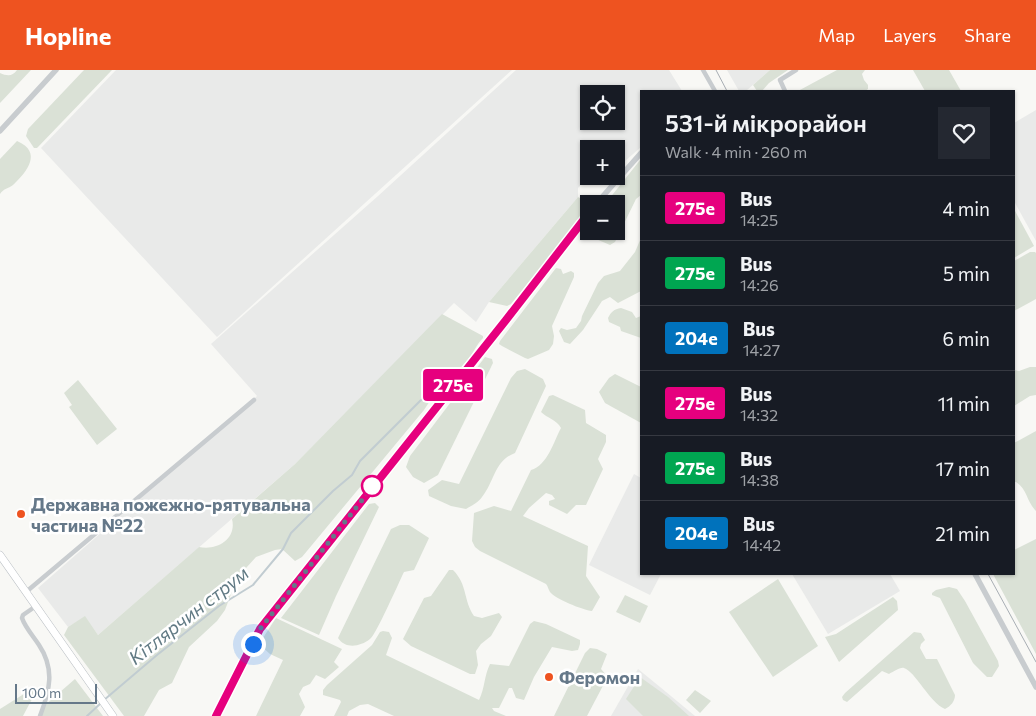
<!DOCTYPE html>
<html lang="en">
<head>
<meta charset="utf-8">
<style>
  :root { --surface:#171b24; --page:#242831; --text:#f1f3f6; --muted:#9ea1a6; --line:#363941; --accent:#ee5320 }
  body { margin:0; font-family:Commissioner,sans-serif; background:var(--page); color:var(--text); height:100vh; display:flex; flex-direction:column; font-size:19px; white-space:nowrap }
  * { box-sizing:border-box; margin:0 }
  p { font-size:16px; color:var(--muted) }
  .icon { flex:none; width:28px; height:28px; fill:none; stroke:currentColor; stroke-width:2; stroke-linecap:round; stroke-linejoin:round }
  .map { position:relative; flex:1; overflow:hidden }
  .details { position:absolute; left:640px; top:20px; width:375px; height:485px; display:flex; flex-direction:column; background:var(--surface); border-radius:0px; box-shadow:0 1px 4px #0004 }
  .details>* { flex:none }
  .badge { padding:0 10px; border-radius:4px; font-size:18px; line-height:32px }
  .tools { position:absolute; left:580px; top:15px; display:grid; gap:10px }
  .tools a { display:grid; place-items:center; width:45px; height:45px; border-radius:0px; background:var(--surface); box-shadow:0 1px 4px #0004; font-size:25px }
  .scale { position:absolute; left:15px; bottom:12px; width:82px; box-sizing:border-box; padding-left:5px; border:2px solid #657889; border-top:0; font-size:14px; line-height:18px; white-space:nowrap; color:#657889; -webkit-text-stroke:4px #fff; paint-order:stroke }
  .you { position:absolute; width:25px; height:25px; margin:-12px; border:4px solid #fff; border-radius:50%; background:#1a73e8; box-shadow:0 0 0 8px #1a73e833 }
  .map>.badge { position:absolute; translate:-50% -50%; box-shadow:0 0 0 2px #fff }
  .round { display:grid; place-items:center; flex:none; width:52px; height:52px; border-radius:0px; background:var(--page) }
  .head { display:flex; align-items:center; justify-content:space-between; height:85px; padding:0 25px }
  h1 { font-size:24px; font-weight:600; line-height:38px }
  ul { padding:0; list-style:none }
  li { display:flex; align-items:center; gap:15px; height:65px; padding:0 25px; border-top:1px solid var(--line) }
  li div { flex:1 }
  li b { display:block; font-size:19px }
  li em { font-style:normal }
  li .badge { min-width:55px; font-weight:700; text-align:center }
  header { display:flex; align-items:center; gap:30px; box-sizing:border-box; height:70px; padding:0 25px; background:var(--accent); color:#fff }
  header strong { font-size:24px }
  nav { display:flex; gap:28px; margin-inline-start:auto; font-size:18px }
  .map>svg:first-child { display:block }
  .built { fill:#e9eae9; fill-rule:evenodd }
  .green { fill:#dae1d6 }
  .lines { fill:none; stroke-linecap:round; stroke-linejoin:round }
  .stream { stroke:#c1ccd1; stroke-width:2 }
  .secondary-casing { stroke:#babfc4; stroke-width:8 }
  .minor { stroke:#c8cccf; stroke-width:4.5 }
  .tertiary { stroke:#c8cccf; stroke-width:5.5 }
  .secondary { stroke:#fff; stroke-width:7 }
  .tram { stroke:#a8aeb4; stroke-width:1 }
  .line-casing { stroke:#fff; stroke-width:11 }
  .line { stroke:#e6007e; stroke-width:8 }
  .walk { stroke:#657889; stroke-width:5; stroke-dasharray:0 9 }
  .stop-dot { fill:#fff; stroke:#e6007e; stroke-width:2.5 }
  .poi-dot { fill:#ee5320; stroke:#fff; stroke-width:2 }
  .labels { text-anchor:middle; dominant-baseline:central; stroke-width:5; stroke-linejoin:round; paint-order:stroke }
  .poi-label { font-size:18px; font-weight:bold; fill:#657889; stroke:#fff; text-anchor:start }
  .water-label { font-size:19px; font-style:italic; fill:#617a84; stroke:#fff }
</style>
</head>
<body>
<header>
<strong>Hopline</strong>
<nav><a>Map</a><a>Layers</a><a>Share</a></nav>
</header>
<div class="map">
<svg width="1036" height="646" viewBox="0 0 1036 646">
  <rect width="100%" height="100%" fill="#f8f8f5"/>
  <g class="built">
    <polygon points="116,0 512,0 217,267 41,78"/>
    <path d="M516,0H669L682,21H641V77L616,99V79H589V106L578,118V127L489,232L476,252L454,233L295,394L98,565L85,547L68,557L38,518L257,326L211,274L378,126ZM589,24H616V51H589Z"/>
    <polygon points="727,0 770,0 746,21 739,21"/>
    <polygon points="1036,40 1036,171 1014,131 1014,53"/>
    <polygon points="634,404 641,408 641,504 661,504 650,525 589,495"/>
    <polygon points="792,504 890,504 900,521 828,564"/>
    <polygon points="638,599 660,617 695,646 611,646"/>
  </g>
  <g class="green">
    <path d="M17,0H31L0,33V3C7,6 12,7 17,0Z"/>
    <polygon points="84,0 112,0 37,78 34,78 26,66 28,59"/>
    <polygon points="770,0 788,0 769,13 762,21 757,21 753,15"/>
    <polygon points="837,0 865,0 862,4 864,10 868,15 868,19 865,21 798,21"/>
    <polygon points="913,0 949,0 961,21 925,21"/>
    <path d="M17,71C43,82 27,102 13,115C8,119 4,118 0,124V89Z"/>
    <polygon points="641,89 641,125 636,129 615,172 610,175 589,166 583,160 589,153 589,161 616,161 616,134 605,134"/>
    <polygon points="578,127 588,133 584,144 511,234 507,236 489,232"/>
    <polygon points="1014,139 1034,176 1014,188"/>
    <polygon points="641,168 641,221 618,233 610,227 602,231 583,260 570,274 564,272 559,261 561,258 567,260 576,258 581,251 582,246 598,213 604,206 620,201 635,182"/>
    <polygon points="1030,182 1035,182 1036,183 1036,229 1014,241 1014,191"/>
    <polygon points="556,198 561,199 563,204 571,201 574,203 574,207 552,256 554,266 553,274 549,280 528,289 525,288 502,276 499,274 500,271"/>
    <path d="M621,238L632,242L636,248L641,246V268L621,261L620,257L609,252L608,248C611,242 614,239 621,238Z"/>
    <path d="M442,244L483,266V268C476,275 473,284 467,291C452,307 436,321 424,340L302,487L295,491L282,479L275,480L256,487L237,508L225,540L217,551L189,577L172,613L159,620L144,646H124L64,565L68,557L85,546L98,565L199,477C217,481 237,469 232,449L295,394Z"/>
    <polygon points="485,287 492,289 493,293 438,405 424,413 413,407 406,397 410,386"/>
    <polygon points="1030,297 1036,297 1036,325 1030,326 1014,336 1014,300 1019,301"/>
    <path d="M525,299L543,309L546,316L515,383C494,391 495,411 482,427C479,432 471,436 466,439L451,436L429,426L428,420L442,410L459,414L511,308L517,301Z"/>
    <polygon points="615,304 641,317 641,353 605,333 599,322 609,308"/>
    <polygon points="78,310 117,359 97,375 69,337 72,335 64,323"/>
    <path d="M553,325L585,340L586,353L606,365V372L598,389L603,399L586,435H576L567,444L549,435V431L555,429L552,425L546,423L529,438L523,446L588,476L586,506L600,527L592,541C583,540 555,529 550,522C548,519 548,516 546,514L480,481L475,477L472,471L474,443L494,436L511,441L531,400C547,396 554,371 561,358C557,350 547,348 541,342L549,326Z"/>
    <path d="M1036,361V441C1026,431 1028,420 1016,412H1014V373Z"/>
    <polygon points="375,433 379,437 336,526 319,565 281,548 369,434"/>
    <path d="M400,455H409L429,468L414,500L404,502C399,512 376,565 370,569C360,577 345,579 338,568L391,459Z"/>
    <polygon points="1036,469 1036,584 993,504 1014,504 1014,480"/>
    <path d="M449,500H453C468,515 463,530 474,546L482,548L499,543L502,547L491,566L481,574L476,581L478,595L475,604H470L411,576L403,569L424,528L431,526Z"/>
    <polygon points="778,509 818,576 773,607 729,542"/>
    <polygon points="949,517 957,519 965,531 998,591 999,596 992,607 987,607 973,593 940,528 932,525 932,523 936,520"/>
    <polygon points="625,525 648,536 640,553 616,542"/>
    <polygon points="893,527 897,531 898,540 839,592 825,567 836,564"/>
    <polygon points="276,548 342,579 334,592 339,597 325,609 316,605 310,614 303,617 299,624 305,637 300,646 256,646 283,590 270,584 259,574"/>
    <path d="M534,551L546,554L580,570V574L578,580L572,581L552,577L534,607L524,630L516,628L512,618H509L499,638H492L494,641L506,646H394L368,634L360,635L349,641L347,646H334L341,632L340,630L323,625V620L327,615L372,575L380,562L383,561L389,562L392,568L386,585L479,630C485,618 484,606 490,594L509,596L530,554Z"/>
    <path d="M914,562L921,563L925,570L921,574L920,578L926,589H937L955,625C955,631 951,636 945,639C930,633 915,601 904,598C900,597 893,602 889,604L882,601L847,632L843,630L842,627L845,623Z"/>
    <polygon points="590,578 597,579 607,584 601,599 607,606 606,610 587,646 554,646 585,583"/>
    <polygon points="640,607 668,627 689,646 643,646 626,629"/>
    <polygon points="75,609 103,646 40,646 44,636"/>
    <polygon points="34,619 32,629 23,646 0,646 0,639 27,622"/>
    <polygon points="695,620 711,631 700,643 686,630"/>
  </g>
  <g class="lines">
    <g class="stream">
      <polyline points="104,630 157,585 219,536 253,515 283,479 291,463 333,421 352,405 360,391 421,330"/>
      <polyline points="87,646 101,633"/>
    </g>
    <g class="secondary-casing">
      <polyline id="secondary" points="0,485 113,646"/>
    </g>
    <g class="minor">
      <polyline points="703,0 715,21"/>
      <polyline points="785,21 780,10 796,0"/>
      <polyline points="26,522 254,330"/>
      <path d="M36,536L23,545L22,548C25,557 33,566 39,575C55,599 50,620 40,646"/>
    </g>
    <g class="tertiary">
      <polyline points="0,61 56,0"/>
      <polyline points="596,134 641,83"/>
      <polyline points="975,504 1036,617"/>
      <polyline points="216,646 261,559 506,250 589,143"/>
    </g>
    <use href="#secondary" class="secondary"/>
    <g class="tram">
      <polyline points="716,0 727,21"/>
      <polyline points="988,504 1036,592"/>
    </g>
  </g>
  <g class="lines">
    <g class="line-casing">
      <polyline id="line" points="216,646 260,559 506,250 589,143"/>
    </g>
    <use href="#line" class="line"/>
    <polyline class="walk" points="253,574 260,559 378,410 372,416"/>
  </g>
  <circle class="stop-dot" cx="372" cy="416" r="10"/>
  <g class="poi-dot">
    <circle cx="21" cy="444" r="5"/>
    <circle cx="549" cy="607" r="5"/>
  </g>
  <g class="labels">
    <g class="poi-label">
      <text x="31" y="434">Державна пожежно-рятувальна<tspan x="31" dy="21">частина №22</tspan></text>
      <text x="559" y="607">Феромон</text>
    </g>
    <g class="water-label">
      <text transform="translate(188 545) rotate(-38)">Кітлярчин струм</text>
    </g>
  </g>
</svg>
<div class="tools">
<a><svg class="icon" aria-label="locate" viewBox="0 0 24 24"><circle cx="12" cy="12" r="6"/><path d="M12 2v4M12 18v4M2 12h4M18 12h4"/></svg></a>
<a>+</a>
<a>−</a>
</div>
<div class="scale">100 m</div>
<div class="you" style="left:253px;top:574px"></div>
<b class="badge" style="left:453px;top:315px;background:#e6007e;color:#fff">275е</b>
<section class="details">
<div class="head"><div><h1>531-й мікрорайон</h1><p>Walk · 4 min · 260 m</p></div><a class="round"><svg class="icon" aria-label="heart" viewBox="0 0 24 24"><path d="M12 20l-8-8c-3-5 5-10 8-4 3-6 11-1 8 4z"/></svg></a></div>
<ul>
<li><span class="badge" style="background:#e6007e;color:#fff">275е</span><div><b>Bus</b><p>14:25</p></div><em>4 min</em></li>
<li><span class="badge" style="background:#00a651;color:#fff">275e</span><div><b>Bus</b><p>14:26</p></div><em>5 min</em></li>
<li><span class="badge" style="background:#0072bc;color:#fff">204е</span><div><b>Bus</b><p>14:27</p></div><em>6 min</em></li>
<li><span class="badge" style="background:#e6007e;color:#fff">275е</span><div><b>Bus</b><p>14:32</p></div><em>11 min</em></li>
<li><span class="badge" style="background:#00a651;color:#fff">275e</span><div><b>Bus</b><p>14:38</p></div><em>17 min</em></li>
<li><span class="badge" style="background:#0072bc;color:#fff">204е</span><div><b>Bus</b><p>14:42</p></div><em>21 min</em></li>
</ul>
</section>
</div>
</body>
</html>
